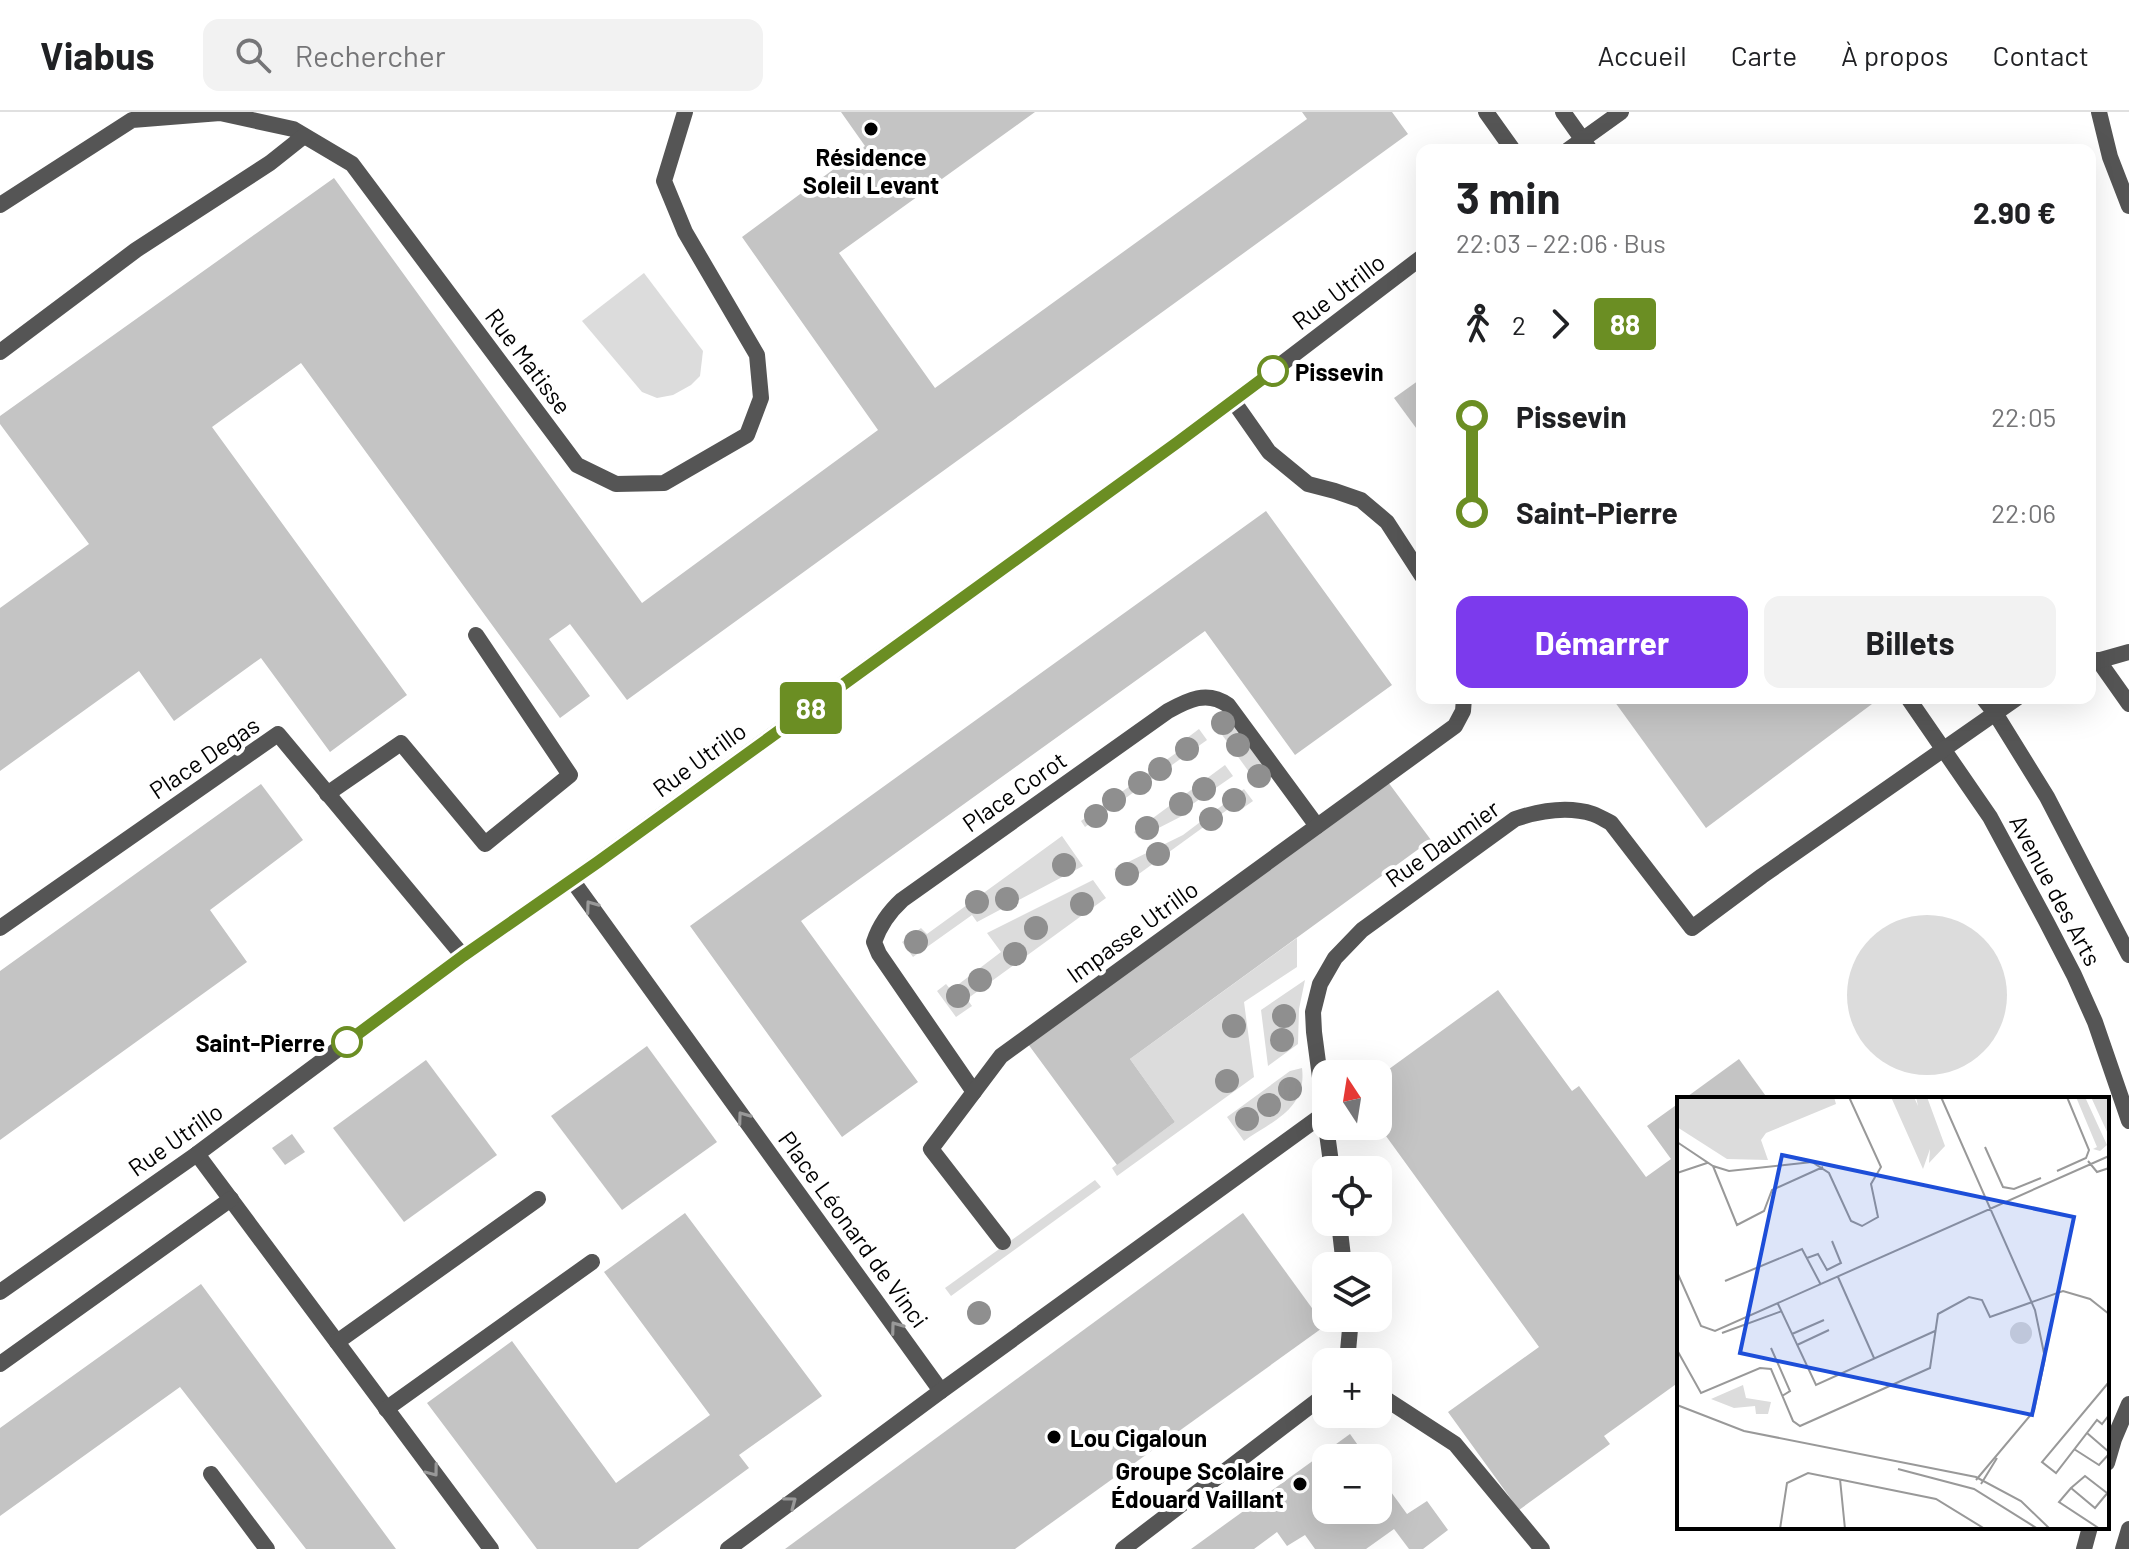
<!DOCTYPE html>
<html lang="fr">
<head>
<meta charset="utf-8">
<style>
  :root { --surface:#fff; --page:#f2f2f2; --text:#202124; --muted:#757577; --line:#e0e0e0; --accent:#7c3aed }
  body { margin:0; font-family:Barlow,sans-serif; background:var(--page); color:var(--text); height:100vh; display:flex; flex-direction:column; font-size:30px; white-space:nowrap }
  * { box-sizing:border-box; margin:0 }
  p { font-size:26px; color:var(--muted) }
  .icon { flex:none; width:44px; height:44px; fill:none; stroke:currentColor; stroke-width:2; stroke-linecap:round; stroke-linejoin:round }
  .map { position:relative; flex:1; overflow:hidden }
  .details { position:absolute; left:1416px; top:32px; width:680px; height:560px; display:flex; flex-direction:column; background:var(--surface); border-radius:16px; box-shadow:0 8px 32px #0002 }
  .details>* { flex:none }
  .badge { padding:0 16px; border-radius:6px; font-size:28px; line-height:52px }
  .needle { width:52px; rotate:348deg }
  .controls { position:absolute; left:1312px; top:948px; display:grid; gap:16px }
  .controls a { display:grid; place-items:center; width:80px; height:80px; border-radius:16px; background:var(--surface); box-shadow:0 8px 32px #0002; font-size:40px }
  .map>.badge { position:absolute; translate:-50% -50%; box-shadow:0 0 0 4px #fff }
  .legs { display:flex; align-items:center; gap:12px; height:88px; padding:0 40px; font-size:26px }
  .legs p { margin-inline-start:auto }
  .headline { display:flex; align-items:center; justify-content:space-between; height:136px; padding:0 40px }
  h1 { font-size:44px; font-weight:700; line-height:60px }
  .button { display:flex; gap:16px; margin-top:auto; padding:16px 40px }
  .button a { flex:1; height:92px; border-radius:16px; background:var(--accent); color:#fff; font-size:32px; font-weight:700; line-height:92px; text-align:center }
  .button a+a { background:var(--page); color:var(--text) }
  ul { padding:0 40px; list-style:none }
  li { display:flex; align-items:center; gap:28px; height:96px; font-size:30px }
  li i { display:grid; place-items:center; width:12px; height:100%; margin:0 10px; background:currentColor }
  li i::after { content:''; width:20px; height:20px; margin:-10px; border:6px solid; border-radius:50%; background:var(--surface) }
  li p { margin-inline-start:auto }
  li:first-child i { background:linear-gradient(#0000 50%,currentColor 0) }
  li:last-child i { background:linear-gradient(currentColor 50%,#0000 0) }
  header { display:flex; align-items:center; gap:48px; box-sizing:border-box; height:112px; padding:0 40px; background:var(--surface); border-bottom:2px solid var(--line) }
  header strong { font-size:38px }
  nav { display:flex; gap:44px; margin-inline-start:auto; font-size:28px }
  .search { width:560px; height:72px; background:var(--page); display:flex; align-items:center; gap:20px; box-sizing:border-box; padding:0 28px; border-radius:16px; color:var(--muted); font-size:30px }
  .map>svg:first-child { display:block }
  .green { fill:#dcdcdc }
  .building { fill:#c4c4c4 }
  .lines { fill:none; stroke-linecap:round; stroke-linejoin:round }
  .service { stroke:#555; stroke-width:16 }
  .minor { stroke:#555; stroke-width:16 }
  .tree { fill:#8f8f8f }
  .oneway { stroke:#999 }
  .line-1-casing { stroke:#fff; stroke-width:18 }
  .line-1 { stroke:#6b8e23; stroke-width:12 }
  .poi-dot { fill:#000; stroke:#fff; stroke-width:3 }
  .stop-1-dot { fill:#fff; stroke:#6b8e23; stroke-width:4 }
  .labels { text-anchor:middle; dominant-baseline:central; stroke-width:8; stroke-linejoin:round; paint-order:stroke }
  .poi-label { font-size:24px; font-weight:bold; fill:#000; stroke:#fff }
  .street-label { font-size:24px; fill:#000; stroke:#fff }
  .stop-label { font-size:24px; font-weight:bold; fill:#000; stroke:#fff; text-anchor:start }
  .inset-road { fill:none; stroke:#999; stroke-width:2 }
  .view { fill:#1d4ed8; fill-opacity:0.15; stroke:#1d4ed8; stroke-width:4 }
  .inset-edge { fill:none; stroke:#000; stroke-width:4 }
</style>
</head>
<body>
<header>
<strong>Viabus</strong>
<div class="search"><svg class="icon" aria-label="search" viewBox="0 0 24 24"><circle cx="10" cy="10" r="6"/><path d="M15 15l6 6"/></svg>Rechercher</div>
<nav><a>Accueil</a><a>Carte</a><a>À propos</a><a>Contact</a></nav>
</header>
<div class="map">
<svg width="2129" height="1437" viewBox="0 0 2129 1437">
  <rect width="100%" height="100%" fill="#fff"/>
  <g class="green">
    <polygon points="644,161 703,239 700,264 691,273 673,283 657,286 642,280 582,209"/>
    <polygon points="1222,601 1229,606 1269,663 1271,668 1260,675 1212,609"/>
    <polygon points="1199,617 1207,628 1085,715 1081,709 1190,631 1187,626"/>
    <polygon points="1225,653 1233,664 1184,698 1186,702 1139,726 1134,720"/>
    <polygon points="1244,677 1253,689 1243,696 1238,690 1125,772 1114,757 1183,723"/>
    <polygon points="1062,724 1083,754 977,810 972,803 913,845 902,830 921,816 927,822"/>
    <polygon points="1093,768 1106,786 967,887 972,894 956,905 937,879 946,872 951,878 1001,840 987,821"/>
    <circle cx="1927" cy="883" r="80"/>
    <polygon points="1297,826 1297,855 1244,890 1254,965 1117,1064 1112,1056 1175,1010 1130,947"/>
    <polygon points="1305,868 1299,897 1298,932 1268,954 1261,898"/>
    <path d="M1302,956C1307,997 1274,1008 1244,1029L1227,1005L1290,959Z"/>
    <polygon points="1095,1068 1101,1075 951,1184 945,1176"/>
  </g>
  <g class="building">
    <polygon points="841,0 1035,0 839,141 935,276 1307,7 1302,0 1392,0 1408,22 627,588 570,512 566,515 549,527 590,584 560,606 301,251 212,315 407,583 330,640 261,546 174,609 139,559 0,659 0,496 89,432 0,312 0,304 334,66 642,491 878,318 742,125 865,34"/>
    <polygon points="1422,266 1422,324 1394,286"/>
    <polygon points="1266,399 1392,573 1295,643 1205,519 801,809 918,970 842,1025 690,814"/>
    <polygon points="1612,586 1867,586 1872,592 1706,716"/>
    <polygon points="1388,670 1431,728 1130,947 1175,1010 1117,1053 1028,932"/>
    <polygon points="261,672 303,728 210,798 247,850 0,1028 0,859"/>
    <polygon points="1498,878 1572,979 1579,974 1646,1065 1671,1047 1647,1014 1679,991 1679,1270 1604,1324 1610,1332 1519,1398 1448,1300 1539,1235 1378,1013 1378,965"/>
    <polygon points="647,934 717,1030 622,1098 551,1004"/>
    <polygon points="1739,947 1768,987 1684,987"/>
    <polygon points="426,948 497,1043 404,1110 333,1016"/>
    <polygon points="292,1022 305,1040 285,1053 272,1036"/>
    <polygon points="685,1101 822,1284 739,1343 749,1356 638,1437 537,1437 427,1291 512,1229 616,1371 710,1303 604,1160"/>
    <polygon points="1243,1101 1325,1214 1015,1437 785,1437"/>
    <polygon points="201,1172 396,1437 306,1437 180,1275 0,1404 0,1316"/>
    <polygon points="1350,1322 1367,1346 1326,1346 1326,1398 1378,1398 1378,1362 1407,1402 1427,1389 1448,1418 1423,1437 1409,1437 1394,1417 1366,1437 1315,1437 1305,1423 1287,1434 1277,1420 1254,1437 1191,1437"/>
  </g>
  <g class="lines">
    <g class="service">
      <polyline points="1563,0 1590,38"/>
      <polyline points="2099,0 2110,45 2129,94"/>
      <polyline points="1234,290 1269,340 1308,372 1335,379 1361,388 1387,410 1422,464"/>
      <polyline points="2098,548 2129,592"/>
      <polyline points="1983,586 1995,601 2047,685 2129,843"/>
      <path d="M974,980L879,842L874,830C880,812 889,800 902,788L1168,599C1188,588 1207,578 1228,593L1317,714"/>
      <polyline points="1003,1130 931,1037 1001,944 1455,614 1463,599 1464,586"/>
      <polyline points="1378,1282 1455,1332 1542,1437"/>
    </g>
    <g class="minor">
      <polyline points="1486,0 1513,38"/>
      <polyline points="1568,38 1621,0"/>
      <polyline points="0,93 132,8 220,1 293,17 352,52 577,353 616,372 664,371 747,323 761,286 757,243 685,120 664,69 685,0"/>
      <polyline points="0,240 136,138 270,51 304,24"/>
      <polyline points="2090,551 2129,540"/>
      <polyline points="1908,586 1990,705 2046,809 2074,863 2095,910 2129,1009"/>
      <polyline points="327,682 401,631 485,732 570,663 476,523"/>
      <polyline points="572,768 941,1279"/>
      <polyline points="0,816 278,622 463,844"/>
      <path d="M1326,1011L1314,920L1313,900L1320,872L1335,846L1362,818L1515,707C1539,699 1568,694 1593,702C1599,704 1605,708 1611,711L1692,816L1762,764L2017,586"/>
      <polyline points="1326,1014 1332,1058"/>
      <polyline points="197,1042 491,1437"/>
      <polyline points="1339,1110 1344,1154"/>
      <polyline points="0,1180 197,1042 463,844 572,768 1200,314 1422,145"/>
      <polyline points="337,1230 538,1087"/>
      <polyline points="1347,1250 1351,1206"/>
      <polyline points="0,1252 231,1087"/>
      <polyline points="386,1297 592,1150"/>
      <polyline points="2107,1351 2114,1327 2129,1292"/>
      <polyline points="211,1362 267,1437"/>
      <polyline points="728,1437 941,1279 1325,1001"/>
      <polyline points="1123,1437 1326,1282"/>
      <polyline points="2084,1437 2090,1415"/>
      <polyline points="2123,1437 2129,1417"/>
    </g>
  </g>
  <g class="tree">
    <circle cx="1223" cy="611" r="12"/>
    <circle cx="1238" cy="633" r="12"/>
    <circle cx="1187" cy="637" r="12"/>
    <circle cx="1160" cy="657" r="12"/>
    <circle cx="1259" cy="664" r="12"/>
    <circle cx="1140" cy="671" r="12"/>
    <circle cx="1204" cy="677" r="12"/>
    <circle cx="1114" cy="688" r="12"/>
    <circle cx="1234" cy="688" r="12"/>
    <circle cx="1181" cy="692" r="12"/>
    <circle cx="1096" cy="704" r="12"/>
    <circle cx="1211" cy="707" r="12"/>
    <circle cx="1147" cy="716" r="12"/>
    <circle cx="1158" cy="742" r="12"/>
    <circle cx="1064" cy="753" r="12"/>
    <circle cx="1127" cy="762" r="12"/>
    <circle cx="1007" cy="787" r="12"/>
    <circle cx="977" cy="790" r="12"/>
    <circle cx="1082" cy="792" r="12"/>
    <circle cx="1036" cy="816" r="12"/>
    <circle cx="916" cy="830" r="12"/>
    <circle cx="1015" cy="842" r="12"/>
    <circle cx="980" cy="868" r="12"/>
    <circle cx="958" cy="884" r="12"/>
    <circle cx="1284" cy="904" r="12"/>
    <circle cx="1234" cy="914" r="12"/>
    <circle cx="1282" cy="928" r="12"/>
    <circle cx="1227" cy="969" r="12"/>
    <circle cx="1290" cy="977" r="12"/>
    <circle cx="1269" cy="993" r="12"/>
    <circle cx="1247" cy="1007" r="12"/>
    <circle cx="979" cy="1201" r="12"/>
  </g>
  <defs><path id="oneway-chevron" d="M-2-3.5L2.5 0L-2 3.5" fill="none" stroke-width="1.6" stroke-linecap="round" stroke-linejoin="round" transform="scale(2)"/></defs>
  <g class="oneway">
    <use href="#oneway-chevron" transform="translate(591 794) rotate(-126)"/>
    <use href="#oneway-chevron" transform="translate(743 1005) rotate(-126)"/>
    <use href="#oneway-chevron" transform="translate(896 1215) rotate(-126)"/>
    <use href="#oneway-chevron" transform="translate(433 1359) rotate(53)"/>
    <use href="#oneway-chevron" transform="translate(791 1390) rotate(-37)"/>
  </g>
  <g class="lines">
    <g class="line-1-casing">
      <polyline id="line-1" points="347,930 463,844 598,750 1178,330 1273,259"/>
    </g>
    <use href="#line-1" class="line-1"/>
  </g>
  <g class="poi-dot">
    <circle cx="871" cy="17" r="8"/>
    <circle cx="1054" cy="1325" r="8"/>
    <circle cx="1300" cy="1372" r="8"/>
  </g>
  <g class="stop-1-dot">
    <circle cx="1273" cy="259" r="14"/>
    <circle cx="347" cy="930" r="14"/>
  </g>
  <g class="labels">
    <g class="poi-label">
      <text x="871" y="44">Résidence<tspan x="871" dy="28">Soleil Levant</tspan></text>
      <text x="1070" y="1325" text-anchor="start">Lou Cigaloun</text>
      <text x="1284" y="1358" text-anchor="end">Groupe Scolaire<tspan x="1284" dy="28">Édouard Vaillant</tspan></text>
    </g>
    <g class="street-label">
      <text transform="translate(1338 179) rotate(-37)">Rue Utrillo</text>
      <text transform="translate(529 249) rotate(53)">Rue Matisse</text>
      <text transform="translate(204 645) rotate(-34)">Place Degas</text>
      <text transform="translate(699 647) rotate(-36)">Rue Utrillo</text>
      <text transform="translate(1014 679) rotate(-35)">Place Corot</text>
      <text transform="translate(1442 731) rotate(-35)">Rue Daumier</text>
      <text transform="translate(2056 778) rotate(62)">Avenue des Arts</text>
      <text transform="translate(1132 819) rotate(-36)">Impasse Utrillo</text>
      <text transform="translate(175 1027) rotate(-35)">Rue Utrillo</text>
      <text transform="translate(854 1117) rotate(54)">Place Léonard de Vinci</text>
    </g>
    <g class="stop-label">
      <text x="1295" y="259">Pissevin</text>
      <text x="325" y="930" text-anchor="end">Saint-Pierre</text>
    </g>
  </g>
  <g transform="translate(1677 985)">
    <rect width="432" height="432" fill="#fff"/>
    <path d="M0,0H157L159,7L89,36L84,43L91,63L50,62L0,30ZM214,0H237L241,9L239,0H250L268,49L252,66L253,52L246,72ZM399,0H408L430,48L423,54L416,52L420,50ZM414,0H432V39ZM333 236a11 11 0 1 1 22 0a11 11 0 1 1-22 0ZM66,288L69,301L94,305L91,317H79L78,309L57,311L34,302Z" fill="#dcdcdc"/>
    <path class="inset-road" d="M264,0L358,213L368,261L357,314L299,383M0,45L36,69L52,74L135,65L152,76L174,124L185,129L201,120L194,87L204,70L172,0M308,50L326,90L337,92L364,81M411,64L420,75L432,71M36,69L60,128L87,114L95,93L146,70M380,74L409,61L412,53L390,0M0,76L30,66M130,161L141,157L150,173L164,166L155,144M0,175L24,229L38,234L432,59M161,180L197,261M48,184L125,152L144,188M101,207L139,288L258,234M45,236L105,214M115,237L147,223M120,248L152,233M94,251L113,294L105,299M0,253L24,296L83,271L94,272L116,324L123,329L253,271L261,217L292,200L305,203L313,220L386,194L413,202L432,217M432,285L365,365L379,376L420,323L425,327L432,318M0,308L67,334L299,380L344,404L373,432M410,336L432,355M397,352L422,368L432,357M221,372L297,392L361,432M163,382L168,432M304,387L320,361M394,391L382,405L423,432M430,396L408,379L394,391L418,411L432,394M103,432L110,386L131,376L259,402L308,432"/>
    <path class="view" d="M105,58L397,120L355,318L63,256Z"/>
    <rect width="432" height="432" class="inset-edge"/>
  </g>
</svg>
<div class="controls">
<a><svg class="needle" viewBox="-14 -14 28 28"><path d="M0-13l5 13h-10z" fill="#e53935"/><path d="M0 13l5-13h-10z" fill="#757577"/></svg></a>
<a><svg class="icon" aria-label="locate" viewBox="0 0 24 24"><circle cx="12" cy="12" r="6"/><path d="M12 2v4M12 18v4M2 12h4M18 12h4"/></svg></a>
<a><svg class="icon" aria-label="layers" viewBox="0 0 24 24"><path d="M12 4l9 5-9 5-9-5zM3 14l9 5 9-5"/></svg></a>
<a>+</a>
<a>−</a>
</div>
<b class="badge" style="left:811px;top:596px;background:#6b8e23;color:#fff">88</b>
<section class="details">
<div class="headline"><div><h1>3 min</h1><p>22:03 – 22:06 · Bus</p></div><b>2.90 €</b></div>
<div class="legs"><svg class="icon" aria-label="walk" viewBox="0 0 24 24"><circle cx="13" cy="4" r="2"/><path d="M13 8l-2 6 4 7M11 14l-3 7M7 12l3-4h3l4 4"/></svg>2<svg class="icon" aria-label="forward" viewBox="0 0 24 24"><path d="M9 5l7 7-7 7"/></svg><b class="badge" style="background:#6b8e23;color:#fff">88</b></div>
<ul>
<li><i style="color:#6b8e23"></i><b>Pissevin</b><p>22:05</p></li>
<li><i style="color:#6b8e23"></i><b>Saint-Pierre</b><p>22:06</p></li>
</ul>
<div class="button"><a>Démarrer</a><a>Billets</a></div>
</section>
</div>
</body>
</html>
